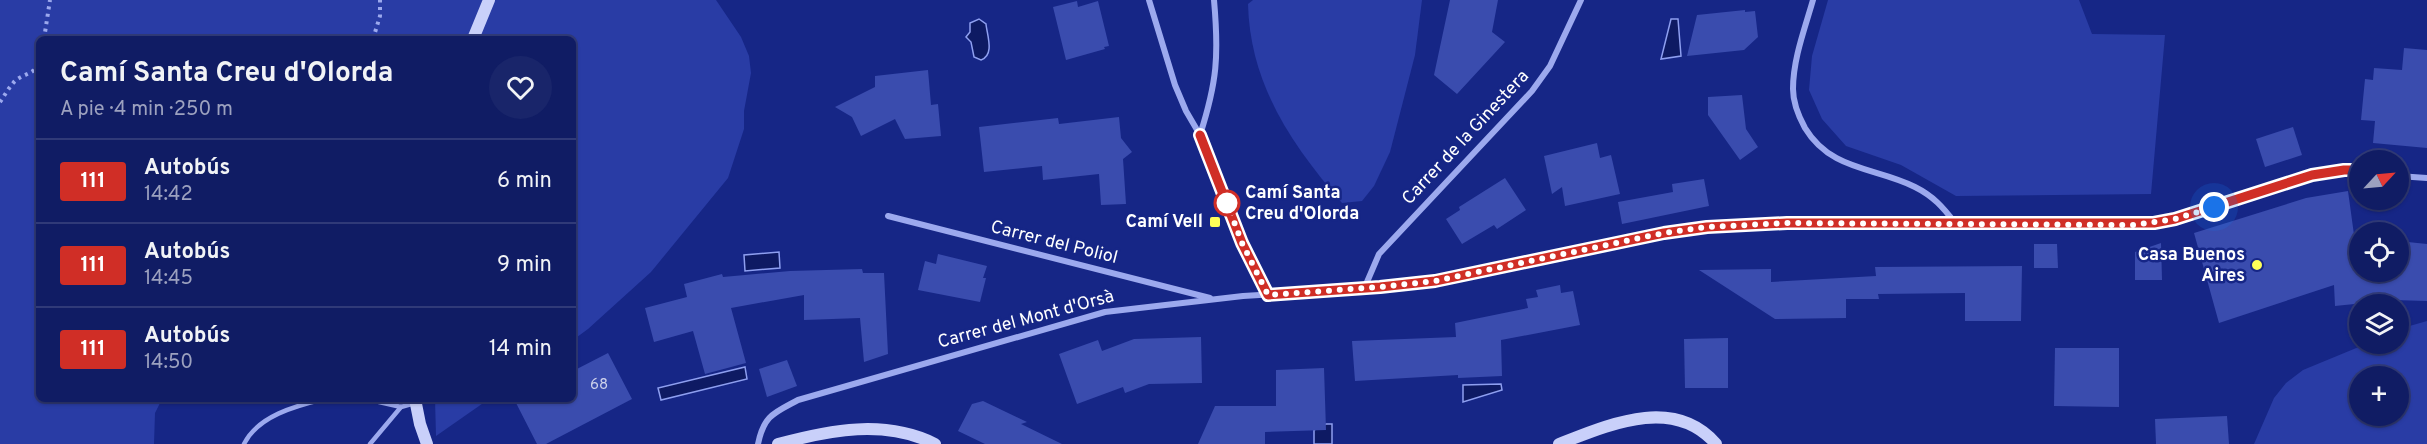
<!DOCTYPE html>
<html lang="es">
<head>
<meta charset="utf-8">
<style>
  :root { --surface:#101c64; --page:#19256a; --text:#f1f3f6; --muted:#9ca1bf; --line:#303a78 }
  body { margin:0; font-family:Overpass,sans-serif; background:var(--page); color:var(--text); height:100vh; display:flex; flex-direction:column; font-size:22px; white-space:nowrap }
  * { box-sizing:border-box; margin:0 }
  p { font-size:20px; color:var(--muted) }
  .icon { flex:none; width:33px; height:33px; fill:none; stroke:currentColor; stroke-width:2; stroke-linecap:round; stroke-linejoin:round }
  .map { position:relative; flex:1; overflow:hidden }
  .panel { position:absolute; left:36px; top:36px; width:540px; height:366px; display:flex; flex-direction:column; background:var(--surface); border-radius:9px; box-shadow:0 2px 4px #0004,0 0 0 2px var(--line) }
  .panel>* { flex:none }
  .badge { padding:0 12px; border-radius:4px; font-size:21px; line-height:39px }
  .needle { width:39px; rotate:64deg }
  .fabs { position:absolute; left:2349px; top:150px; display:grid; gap:12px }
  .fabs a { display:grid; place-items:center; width:60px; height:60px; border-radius:50%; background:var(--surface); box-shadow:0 2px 4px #0004,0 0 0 2px var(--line); font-size:30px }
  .you { position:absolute; width:30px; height:30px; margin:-15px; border:4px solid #fff; border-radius:50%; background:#1a73e8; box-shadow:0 0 0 9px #1a73e833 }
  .map>.badge { position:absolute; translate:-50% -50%; box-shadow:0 0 0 3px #fff }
  .round { display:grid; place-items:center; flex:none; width:63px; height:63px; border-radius:32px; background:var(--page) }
  .head { display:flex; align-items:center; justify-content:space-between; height:102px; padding:0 24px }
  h1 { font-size:28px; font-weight:700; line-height:45px }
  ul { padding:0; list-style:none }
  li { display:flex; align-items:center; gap:18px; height:84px; padding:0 24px; border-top:2px solid var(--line) }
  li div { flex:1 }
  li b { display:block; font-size:22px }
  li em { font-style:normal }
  li .badge { min-width:66px; font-weight:700; text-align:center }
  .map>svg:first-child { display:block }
  .green { fill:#293ca5; fill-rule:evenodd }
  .water { fill:#0e1a63; stroke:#8e9ff0; stroke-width:1.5 }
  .building { fill:#3a4cae }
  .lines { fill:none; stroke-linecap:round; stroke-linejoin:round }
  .path { stroke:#9ca9ee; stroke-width:4; stroke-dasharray:3 4.5; stroke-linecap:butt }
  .service { stroke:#9ca9ee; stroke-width:4.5 }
  .minor { stroke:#9ca9ee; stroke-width:6 }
  .secondary { stroke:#c9d0fa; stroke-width:12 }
  .line-casing { stroke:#fff; stroke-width:14 }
  .line { stroke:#d02e26; stroke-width:9 }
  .walk { stroke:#fff; stroke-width:6; stroke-dasharray:0 10.8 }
  .stop-dot { fill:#fff; stroke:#d02e26; stroke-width:3 }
  .poi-dot { fill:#feff58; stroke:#162686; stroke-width:2 }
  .labels { text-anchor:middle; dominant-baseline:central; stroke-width:5; stroke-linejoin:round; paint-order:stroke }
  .number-label { font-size:15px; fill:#ced2eb }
  .street-label { font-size:18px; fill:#fff; stroke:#162686 }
  .stop-label { font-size:18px; font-weight:bold; fill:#fff; stroke:#162686; text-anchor:start }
  .poi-label { font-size:18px; font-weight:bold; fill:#fff; stroke:#162686; text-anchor:end }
</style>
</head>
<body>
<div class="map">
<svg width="2427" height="444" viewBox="0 0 2427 444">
  <rect width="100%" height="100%" fill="#162686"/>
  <g class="green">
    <polygon points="0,0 716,0 741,37 749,56 751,73 744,111 744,129 728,178 651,272 588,329 573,340 573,39 39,39 39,399 162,399 155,413 154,444 0,444"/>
    <path d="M1253,0H1422L1415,55L1390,152L1374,186L1362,201L1342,203C1291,144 1250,84 1248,4Z"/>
    <polygon points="1828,0 2079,0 2092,34 2165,35 2151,194 1956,196 1901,165 1846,146 1822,119 1809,90 1812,56"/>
    <path d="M2427,321V444H2254L2274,398L2286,383L2303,370L2366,344H2398L2399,329ZM2398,376V416H2360V376Z"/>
    <polygon points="435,399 489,399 436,436"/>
  </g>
  <g class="water">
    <path d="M979,19L986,24C987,35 995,55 981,60L974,57L971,42L966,37L970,32V23Z"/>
    <polygon points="1671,19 1678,19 1681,56 1661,59"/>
    <polygon points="779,252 780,268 745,271 744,255"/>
    <polygon points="745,367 747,379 661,400 658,388"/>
    <polygon points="1501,384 1502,390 1463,402 1463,385"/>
    <polygon points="1326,424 1332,424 1332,444 1314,444 1314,430"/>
  </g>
  <g class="building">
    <polygon points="1450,0 1498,0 1492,32 1505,42 1457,94 1434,75"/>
    <polygon points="1077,1 1078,7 1098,1 1109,46 1104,47 1105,49 1066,60 1053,7"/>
    <polygon points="1745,10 1745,12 1755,11 1758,37 1744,50 1687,56 1697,15"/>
    <polygon points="2404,48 2427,50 2427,148 2373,143 2375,121 2361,120 2365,79 2373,80 2374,68 2402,70"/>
    <polygon points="928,70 931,105 938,104 941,136 905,139 895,119 861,136 852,117 835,107 875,87 875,76"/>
    <polygon points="1742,95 1746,129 1758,147 1740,160 1708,115 1708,97"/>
    <polygon points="1119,117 1121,138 1132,152 1123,159 1126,204 1101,205 1099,174 1043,180 1042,166 984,172 979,127 1058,118 1059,124"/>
    <polygon points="2293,127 2302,155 2265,167 2256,139"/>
    <polygon points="1597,143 1600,158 1611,155 1620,194 1565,206 1562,187 1552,194 1544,156"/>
    <polygon points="1505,178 1526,210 1497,229 1494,225 1462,244 1446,219 1460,210 1459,207"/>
    <polygon points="1704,179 1709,206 1622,224 1618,202 1673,192 1672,184"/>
    <polygon points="2348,191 2355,242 2360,241 2360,272 2398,272 2398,241 2427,244 2427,301 2393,300 2335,306 2334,285 2219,323 2194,233 2306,198"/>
    <polygon points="2161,243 2162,280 2135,280 2135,252"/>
    <polygon points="2034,244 2057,244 2058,268 2034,268"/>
    <polygon points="938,254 987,266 983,278 986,278 980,302 918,290 925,261 936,264"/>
    <polygon points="2022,266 2021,321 1965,321 1965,293 1878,294 1879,299 1846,299 1846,318 1775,319 1699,270 1771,269 1771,282 1876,276 1875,267"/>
    <polygon points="862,269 863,273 884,273 888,354 864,362 860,318 804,320 804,295 731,308 746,363 705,374 693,331 654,342 645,308 687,297 684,284 722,274 723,277 790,271"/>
    <polygon points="1560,285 1561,293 1573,291 1580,325 1501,340 1502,376 1458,378 1458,375 1355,381 1352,341 1456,337 1455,323 1528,308 1526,299 1538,297 1536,290"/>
    <polygon points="1201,337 1202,383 1149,384 1125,393 1123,387 1077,404 1059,354 1098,340 1102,351 1134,339"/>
    <polygon points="1728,338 1728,388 1685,388 1684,339"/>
    <polygon points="2055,348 2119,348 2119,407 2054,406"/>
    <polygon points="608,353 632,399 546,444 537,444 514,399 573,399 573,371"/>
    <polygon points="787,360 797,386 767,397 759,369"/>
    <polygon points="1324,368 1326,430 1265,432 1265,444 1198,444 1215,406 1276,406 1276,370"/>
    <polygon points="983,401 1027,422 1021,424 1062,444 985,444 958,431 972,404"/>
    <polygon points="2227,416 2229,444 2156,444 2155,419"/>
  </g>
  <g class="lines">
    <g class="path">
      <polyline points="44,39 50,0"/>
      <polyline points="373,39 380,16 380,0"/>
      <path d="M0,102C5,95 9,87 15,81C23,74 34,74 39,64"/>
    </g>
    <g class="service">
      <polyline points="366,399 401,407 415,403"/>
      <path d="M244,444C258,416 295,406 324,399"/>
      <polyline points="370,444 401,407"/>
    </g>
    <g class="minor">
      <polyline points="1149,0 1175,85 1186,111 1200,135 1242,243 1268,295"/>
      <path d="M1813,0C1805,28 1793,59 1793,89C1793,102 1799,117 1805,128C1831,171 1875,167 1915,187C1933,196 1943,207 1955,223"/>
      <path d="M1200,135C1217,82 1219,56 1214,0"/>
      <polyline points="2398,176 2427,178"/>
      <polyline points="888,216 1210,298"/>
      <polyline points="1364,289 1379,254 1532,91 1550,66 1581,0"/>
      <path d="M758,444C764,415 774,413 798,400L1105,312L1243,296L1364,289L1435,281L1664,233L1707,227L1787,223H2154L2175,219L2312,175L2344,170H2360"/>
    </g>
    <g class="secondary">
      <polyline points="473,39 489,0"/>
      <polyline points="415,399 420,424 427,444"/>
      <path d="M778,444C830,430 885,419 935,444"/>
      <path d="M1559,444C1608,425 1674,395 1716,444"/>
    </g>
  </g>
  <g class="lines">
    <g class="line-casing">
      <polyline id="line" points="1200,135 1242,243 1268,295 1380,287 1435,281 1664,233 1707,227 1787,223 2154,223 2175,219 2312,175 2344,170 2360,170"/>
    </g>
    <use href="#line" class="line"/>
    <polyline class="walk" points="1227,203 1242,243 1268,295 1380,287 1435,281 1664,233 1707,227 1787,223 2133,225 2175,219 2214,207"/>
  </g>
  <circle class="stop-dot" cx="1227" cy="203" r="12"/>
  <g class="poi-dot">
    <rect x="1209" y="216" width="12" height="12" rx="3"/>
    <circle cx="2257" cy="265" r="6"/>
  </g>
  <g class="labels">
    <g class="number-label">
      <text x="599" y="385">68</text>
    </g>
    <g class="street-label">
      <text transform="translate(1466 138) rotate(-47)">Carrer de la Ginestera</text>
      <text transform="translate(1054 243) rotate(14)">Carrer del Poliol</text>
      <text transform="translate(1026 320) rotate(-15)">Carrer del Mont d'Orsà</text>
    </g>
    <g class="stop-label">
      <text x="1245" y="193">Camí Santa<tspan x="1245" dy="21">Creu d'Olorda</tspan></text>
    </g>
    <g class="poi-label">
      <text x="1203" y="222">Camí Vell</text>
      <text x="2245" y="255">Casa Buenos<tspan x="2245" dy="21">Aires</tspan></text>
    </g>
  </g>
</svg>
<div class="fabs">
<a><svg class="needle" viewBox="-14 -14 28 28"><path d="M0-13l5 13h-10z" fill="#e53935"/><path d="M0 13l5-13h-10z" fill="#9ca1bf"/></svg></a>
<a><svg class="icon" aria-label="locate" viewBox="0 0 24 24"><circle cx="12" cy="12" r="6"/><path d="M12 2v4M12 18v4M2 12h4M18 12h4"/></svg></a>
<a><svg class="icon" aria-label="layers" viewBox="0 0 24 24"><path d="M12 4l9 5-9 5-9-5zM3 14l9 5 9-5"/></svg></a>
<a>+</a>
</div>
<div class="you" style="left:2214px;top:207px"></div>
<section class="panel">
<div class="head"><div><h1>Camí Santa Creu d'Olorda</h1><p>A pie · 4 min · 250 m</p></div><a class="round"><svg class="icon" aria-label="heart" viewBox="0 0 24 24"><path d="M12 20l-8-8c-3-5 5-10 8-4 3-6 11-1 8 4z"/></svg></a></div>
<ul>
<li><span class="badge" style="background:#d02e26;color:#fff">111</span><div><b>Autobús</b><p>14:42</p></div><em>6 min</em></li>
<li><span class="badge" style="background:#d02e26;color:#fff">111</span><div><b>Autobús</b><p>14:45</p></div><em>9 min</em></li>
<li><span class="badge" style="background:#d02e26;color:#fff">111</span><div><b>Autobús</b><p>14:50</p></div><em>14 min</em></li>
</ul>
</section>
</div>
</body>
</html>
